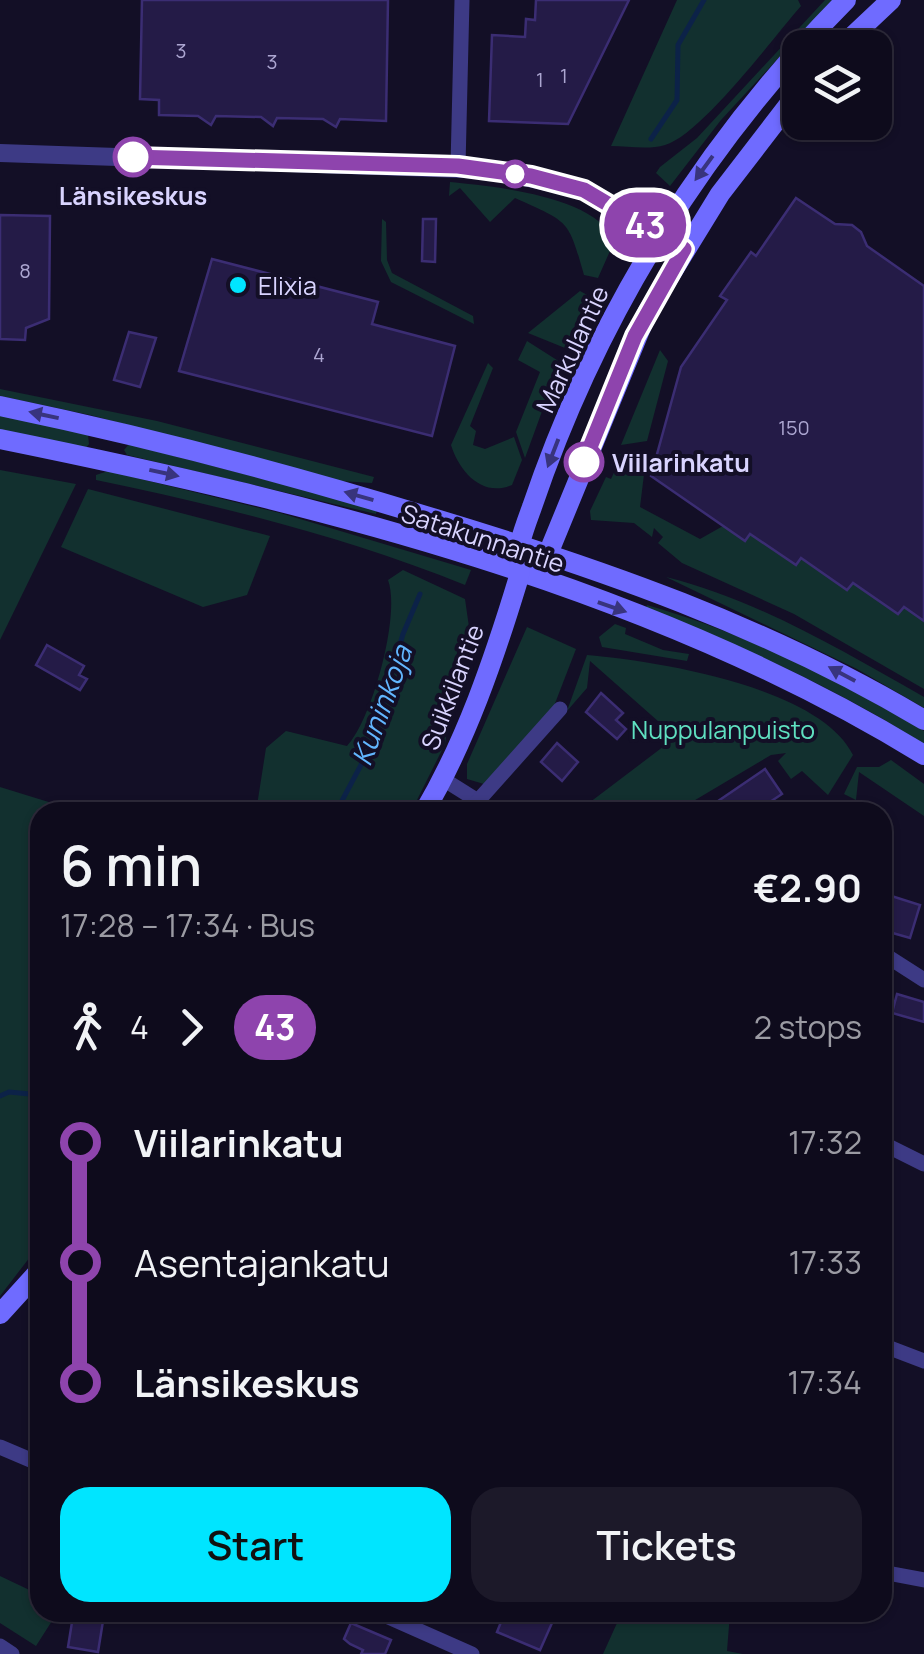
<!DOCTYPE html>
<html lang="en">
<head>
<meta charset="utf-8">
<style>
  :root { --surface:#0e0b1c; --page:#1c1929; --text:#f1f3f6; --muted:#9b9ba3; --line:#2e2b3b; --accent:#00e5ff }
  body { margin:0; font-family:Manrope,sans-serif; background:var(--page); color:var(--text); height:100vh; display:flex; flex-direction:column; font-size:38px; white-space:nowrap }
  * { box-sizing:border-box; margin:0 }
  p { font-size:32px; color:var(--muted) }
  .icon { flex:none; width:55px; height:55px; fill:none; stroke:currentColor; stroke-width:2; stroke-linecap:round; stroke-linejoin:round }
  .map { position:relative; flex:1; overflow:hidden }
  .drawer { position:absolute; left:30px; top:802px; width:862px; height:820px; display:flex; flex-direction:column; background:var(--surface); border-radius:30px; box-shadow:0 2px 8px #0004,0 0 0 2px var(--line) }
  .drawer>* { flex:none }
  .badge { padding:0 20px; border-radius:32px; font-size:35px; line-height:65px }
  .fabs { position:absolute; left:782px; top:30px; display:grid; gap:20px }
  .fabs a { display:grid; place-items:center; width:110px; height:110px; border-radius:20px; background:var(--surface); box-shadow:0 2px 8px #0004,0 0 0 2px var(--line); font-size:50px }
  .map>.badge { position:absolute; translate:-50% -50%; box-shadow:0 0 0 5px #fff }
  .legs { display:flex; align-items:center; gap:15px; height:110px; padding:0 30px; font-size:32px }
  .legs p { margin-inline-start:auto }
  .summary { display:flex; align-items:center; justify-content:space-between; height:170px; padding:0 30px }
  h1 { font-size:55px; font-weight:600; line-height:75px }
  .cta { display:flex; gap:20px; margin-top:auto; padding:20px 30px }
  .cta a { flex:1; height:115px; border-radius:30px; background:var(--accent); color:#111; font-size:40px; font-weight:600; line-height:115px; text-align:center }
  .cta a+a { background:var(--page); color:var(--text) }
  ul { padding:0 30px; list-style:none }
  li { display:flex; align-items:center; gap:35px; height:120px; font-size:38px }
  li i { display:grid; place-items:center; width:15px; height:100%; margin:0 12px; background:currentColor }
  li i::after { content:''; width:25px; height:25px; margin:-12px; border:8px solid; border-radius:50%; background:var(--surface) }
  li p { margin-inline-start:auto }
  li:first-child i { background:linear-gradient(#0000 50%,currentColor 0) }
  li:last-child i { background:linear-gradient(currentColor 50%,#0000 0) }
  .map>svg:first-child { display:block }
  .green { fill:#12302f }
  .lines { fill:none; stroke-linecap:round; stroke-linejoin:round }
  .stream { stroke:#0c2248; stroke-width:5 }
  .building { fill:#241b47; stroke:#3b2d73; stroke-width:2.5 }
  .minor { stroke:#3d3a85; stroke-width:15 }
  .tertiary { stroke:#3d3a85; stroke-width:18 }
  .secondary { stroke:#6f6bff; stroke-width:20 }
  .oneway { fill:#38347d }
  .line-1-casing { stroke:#fff; stroke-width:22 }
  .line-1 { stroke:#8e44ad; stroke-width:15 }
  .stop-1-dot { fill:#fff; stroke:#8e44ad; stroke-width:5 }
  .poi-dot { fill:#00e5ff; stroke:#130f26; stroke-width:4 }
  .labels { text-anchor:middle; dominant-baseline:central; stroke-width:8; stroke-linejoin:round; paint-order:stroke }
  .number-label { font-size:20px; fill:#aca6d1 }
  .stop-label { font-size:25px; font-weight:bold; fill:#d9d4ff; stroke:#130f26 }
  .poi-label { font-size:25px; fill:#d9d4ff; stroke:#130f26; text-anchor:start }
  .street-label { font-size:25px; fill:#d9d4ff; stroke:#130f26 }
  .park-label { font-size:25px; fill:#5fe0c0; stroke:#130f26 }
  .water-label { font-size:28px; font-style:italic; fill:#62b6ff; stroke:#130f26 }
</style>
</head>
<body>
<div class="map">
<svg width="924" height="1654" viewBox="0 0 924 1654">
  <rect width="100%" height="100%" fill="#130f26"/>
  <g class="green">
    <path d="M677,0H798L801,6C773,38 701,135 665,145C649,150 627,146 611,146Z"/>
    <polygon points="825,0 832,0 721,120 670,186 656,173 660,167 697,138"/>
    <path d="M450,182C491,186 599,196 614,242L598,278L584,275C568,219 570,223 515,198L490,222L460,188L449,196Z"/>
    <polygon points="382,219 386,222 387,260 392,273 473,316 474,324 391,282 381,261"/>
    <polygon points="580,291 589,296 565,348 528,333"/>
    <polygon points="527,341 560,362 525,458 516,432 540,372 518,360"/>
    <polygon points="660,350 668,361 647,441 621,445"/>
    <path d="M488,363L493,368L470,426L476,431L473,445L485,449L514,437L522,460L512,485C482,498 459,471 451,445Z"/>
    <polygon points="0,389 157,421 374,477 372,483 340,481 90,415 0,396"/>
    <polygon points="0,414 88,435 89,444 86,448 0,431"/>
    <polygon points="129,444 377,509 376,514 127,455 124,450"/>
    <polygon points="647,450 640,507 700,539 723,526 744,540 750,534 796,565 801,558 847,589 853,583 898,614 904,607 924,621 924,689 794,614 682,563 658,543 663,537 654,528 652,537 634,523 591,520 590,511 606,477 611,479 616,468 611,465 615,455"/>
    <polygon points="0,470 76,484 0,640"/>
    <path d="M108,471L280,513L471,570L465,585C346,537 221,506 96,480V475Z"/>
    <polygon points="88,489 270,536 247,595 203,607 61,547"/>
    <path d="M403,570L465,599L470,634L454,687L445,744L411,812H256L266,748L286,731L347,746C372,720 401,614 388,580Z"/>
    <path d="M666,577C758,600 841,650 924,697V708L857,669Z"/>
    <path d="M647,605C745,633 836,679 924,731V744C835,688 744,646 645,610Z"/>
    <polygon points="615,624 626,628 625,634 663,650 689,654 687,661 602,647 599,637"/>
    <polygon points="527,627 576,649 554,706 484,784 467,779 467,764"/>
    <path d="M587,655C657,661 820,687 853,755L828,795L802,771L791,779L778,761L786,753L771,755L675,812H577L676,737L590,661L587,688L567,711Z"/>
    <polygon points="891,760 924,784 924,816 859,772 856,800 844,794 857,767 879,767"/>
    <polygon points="0,787 81,812 40,812 40,1244 0,1296"/>
    <polygon points="0,1576 40,1595 40,1612 57,1613 36,1646 0,1623"/>
    <polygon points="622,1612 730,1613 727,1651 743,1654 603,1654"/>
  </g>
  <g class="lines">
    <g class="stream">
      <polyline points="651,139 677,100 678,45 704,0"/>
      <polyline points="336,812 370,748 403,634 420,594"/>
      <polyline points="0,1096 9,1092 40,1095"/>
    </g>
  </g>
  <g class="building">
    <polygon points="142,0 388,0 386,121 340,119 336,127 323,119 277,118 273,126 261,117 216,116 211,125 198,116 159,115 159,100 140,99"/>
    <polygon points="536,0 629,0 568,124 489,121 492,35 525,37 526,19 535,20"/>
    <polygon points="796,198 835,224 852,225 861,232 867,246 924,286 924,621 904,607 898,614 853,583 847,590 801,558 796,565 750,534 745,541 651,476 681,367 727,300 720,296 751,252 756,256"/>
    <polygon points="0,215 50,216 49,319 26,328 25,340 0,339"/>
    <polygon points="423,219 436,219 435,262 422,261"/>
    <polygon points="212,259 378,302 372,324 455,346 432,436 179,371"/>
    <polygon points="129,332 156,338 140,387 114,380"/>
    <polygon points="47,645 84,666 79,675 87,679 80,690 36,665"/>
    <polygon points="601,693 623,713 616,720 626,729 617,739 586,712"/>
    <polygon points="557,743 578,762 562,781 541,762"/>
    <polygon points="765,769 782,794 755,812 702,812"/>
    <polygon points="882,893 920,905 910,938 882,930"/>
    <polygon points="897,994 924,1002 924,1022 892,1013"/>
    <polygon points="505,1612 525,1612 552,1623 540,1650 497,1632"/>
    <polygon points="73,1616 103,1621 98,1652 68,1647"/>
    <polygon points="351,1623 391,1640 385,1654 361,1654 363,1650 350,1644 344,1639"/>
  </g>
  <g class="lines">
    <g class="minor">
      <polyline points="458,166 462,0"/>
      <polyline points="443,779 478,801"/>
      <polyline points="468,812 560,709"/>
      <polyline points="882,953 924,980"/>
      <polyline points="882,1143 924,1164"/>
      <polyline points="882,1345 924,1361"/>
      <polyline points="0,1447 40,1464"/>
      <polyline points="882,1572 924,1580"/>
      <polyline points="377,1612 472,1654"/>
      <polyline points="0,1646 12,1654"/>
    </g>
    <polyline class="tertiary" points="0,153 492,170 584,190 684,249"/>
    <g class="secondary">
      <polyline points="840,48 891,0"/>
      <path d="M0,406C144,436 286,473 426,516C599,568 769,627 924,720"/>
      <path d="M0,439C315,503 648,585 924,755"/>
      <polyline points="548,554 647,313 720,194 800,90"/>
      <path d="M424,812C466,741 494,659 518,580C522,568 517,555 520,543C523,531 528,518 532,507C597,315 704,143 846,0"/>
      <polyline points="0,1314 40,1270"/>
    </g>
  </g>
  <defs><path id="oneway-solid" d="M-6-.8H1V-3.2L6.5 0L1 3.2V.8H-6Z" transform="scale(2.5)"/></defs>
  <g class="oneway">
    <use href="#oneway-solid" transform="translate(704 168) rotate(126)"/>
    <use href="#oneway-solid" transform="translate(44 415) rotate(-168)"/>
    <use href="#oneway-solid" transform="translate(553 453) rotate(111)"/>
    <use href="#oneway-solid" transform="translate(164 473) rotate(12)"/>
    <use href="#oneway-solid" transform="translate(359 496) rotate(-164)"/>
    <use href="#oneway-solid" transform="translate(612 607) rotate(19)"/>
    <use href="#oneway-solid" transform="translate(842 674) rotate(-152)"/>
  </g>
  <g class="lines">
    <g class="line-1-casing">
      <polyline id="line-1" points="133,157 458,166 531,176 584,190 684,249 635,336 584,462"/>
    </g>
    <use href="#line-1" class="line-1"/>
  </g>
  <g class="stop-1-dot">
    <circle cx="133" cy="157" r="18"/>
    <circle cx="515" cy="174" r="12"/>
    <circle cx="584" cy="462" r="18"/>
  </g>
  <circle class="poi-dot" cx="238" cy="285" r="10"/>
  <g class="labels">
    <g class="number-label">
      <text x="181" y="50">3</text>
      <text x="272" y="61">3</text>
      <text x="564" y="75">1</text>
      <text x="540" y="79">1</text>
      <text x="25" y="270">8</text>
      <text x="319" y="354">4</text>
      <text x="794" y="427">150</text>
    </g>
    <g class="stop-label">
      <text x="133" y="195">Länsikeskus</text>
      <text x="612" y="462" text-anchor="start">Viilarinkatu</text>
    </g>
    <g class="poi-label">
      <text x="258" y="285">Elixia</text>
    </g>
    <g class="street-label">
      <text transform="translate(572 349) rotate(-65)">Markulantie</text>
      <text transform="translate(483 538) rotate(18)">Satakunnantie</text>
      <text transform="translate(452 687) rotate(-69)">Suikkilantie</text>
    </g>
    <g class="park-label">
      <text x="723" y="729">Nuppulanpuisto</text>
    </g>
    <g class="water-label">
      <text transform="translate(381 705) rotate(-70)">Kuninkoja</text>
    </g>
  </g>
</svg>
<div class="fabs">
<a><svg class="icon" aria-label="layers" viewBox="0 0 24 24"><path d="M12 4l9 5-9 5-9-5zM3 14l9 5 9-5"/></svg></a>
</div>
<b class="badge" style="left:645px;top:225px;background:#8e44ad;color:#fff">43</b>
<section class="drawer">
<div class="summary"><div><h1>6 min</h1><p>17:28 – 17:34 · Bus</p></div><b>€2.90</b></div>
<div class="legs"><svg class="icon" aria-label="walk" viewBox="0 0 24 24"><circle cx="13" cy="4" r="2"/><path d="M13 8l-2 6 4 7M11 14l-3 7M7 12l3-4h3l4 4"/></svg>4<svg class="icon" aria-label="forward" viewBox="0 0 24 24"><path d="M9 5l7 7-7 7"/></svg><b class="badge" style="background:#8e44ad;color:#fff">43</b><p>2 stops</p></div>
<ul>
<li><i style="color:#8e44ad"></i><b>Viilarinkatu</b><p>17:32</p></li>
<li><i style="color:#8e44ad"></i><span>Asentajankatu</span><p>17:33</p></li>
<li><i style="color:#8e44ad"></i><b>Länsikeskus</b><p>17:34</p></li>
</ul>
<div class="cta"><a>Start</a><a>Tickets</a></div>
</section>
</div>
</body>
</html>
